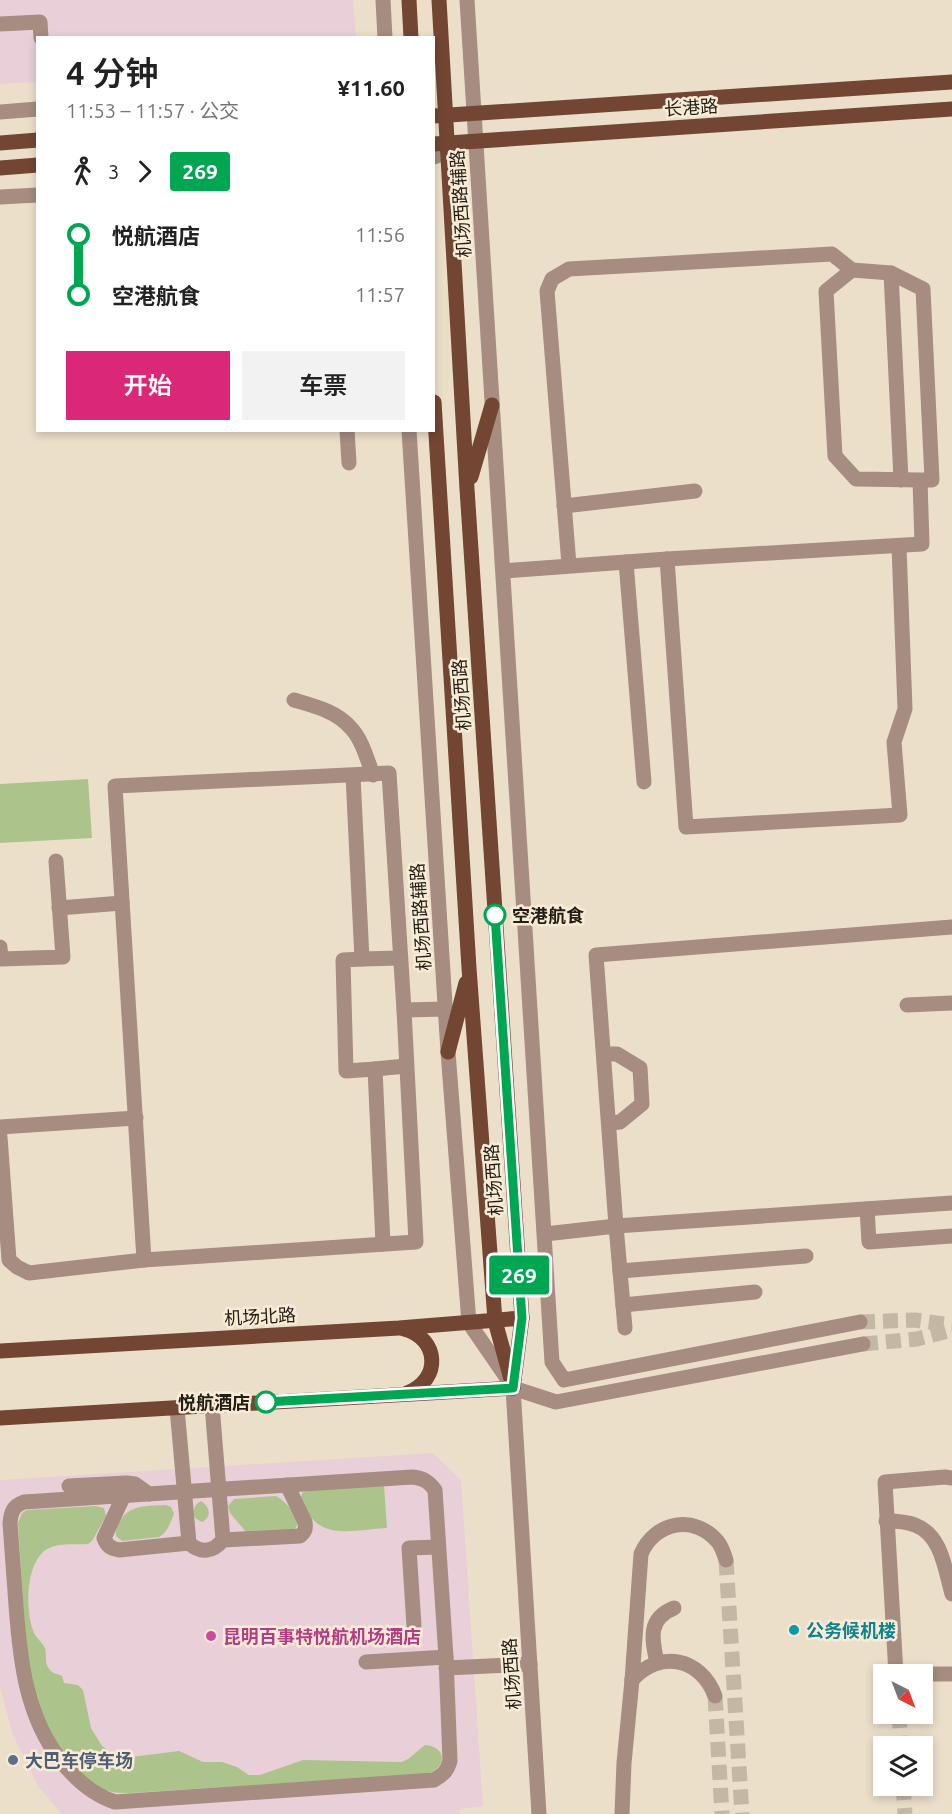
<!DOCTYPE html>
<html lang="zh">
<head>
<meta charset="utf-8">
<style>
  :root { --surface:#fff; --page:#f2f2f2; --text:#222; --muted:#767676; --accent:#db2777 }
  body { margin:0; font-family:Ubuntu,"Noto Sans SC",sans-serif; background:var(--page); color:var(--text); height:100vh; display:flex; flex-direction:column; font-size:22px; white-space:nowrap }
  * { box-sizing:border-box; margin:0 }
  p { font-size:20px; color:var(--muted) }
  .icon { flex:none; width:33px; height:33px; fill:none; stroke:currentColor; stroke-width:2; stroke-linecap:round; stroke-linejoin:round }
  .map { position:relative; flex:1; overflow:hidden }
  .drawer { position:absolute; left:36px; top:36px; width:399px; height:396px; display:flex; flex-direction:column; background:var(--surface); border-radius:0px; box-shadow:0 3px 9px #0003 }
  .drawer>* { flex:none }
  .badge { padding:0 12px; border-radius:4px; font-size:21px; line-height:39px }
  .needle { width:39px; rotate:138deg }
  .tools { position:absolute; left:873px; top:1664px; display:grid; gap:12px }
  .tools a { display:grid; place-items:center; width:60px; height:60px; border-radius:0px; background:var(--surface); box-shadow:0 3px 9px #0003; font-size:30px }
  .map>.badge { position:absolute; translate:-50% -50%; box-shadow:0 0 0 3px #fff }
  .legs { display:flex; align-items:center; gap:9px; height:66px; padding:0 30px; font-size:20px }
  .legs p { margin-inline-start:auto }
  .head { display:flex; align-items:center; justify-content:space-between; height:102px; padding:0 30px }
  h1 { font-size:33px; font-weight:600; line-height:45px }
  .primary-button { display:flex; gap:12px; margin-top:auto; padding:12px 30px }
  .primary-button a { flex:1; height:69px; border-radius:0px; background:var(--accent); color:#fff; font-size:24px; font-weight:600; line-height:69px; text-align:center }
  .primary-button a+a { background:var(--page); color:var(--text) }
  ul { padding:0 30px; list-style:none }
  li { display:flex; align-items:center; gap:21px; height:60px; font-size:22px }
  li i { display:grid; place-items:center; width:9px; height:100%; margin:0 8px; background:currentColor }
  li i::after { content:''; width:15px; height:15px; margin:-8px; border:4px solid; border-radius:50%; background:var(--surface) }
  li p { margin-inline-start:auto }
  li:first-child i { background:linear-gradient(#0000 50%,currentColor 0) }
  li:last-child i { background:linear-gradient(currentColor 50%,#0000 0) }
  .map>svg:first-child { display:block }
  .commercial { fill:#e9cfd7 }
  .green { fill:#acc48c }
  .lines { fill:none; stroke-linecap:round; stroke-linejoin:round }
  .minor-tunnel { stroke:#c4b8a5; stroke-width:15; stroke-dasharray:15 8; stroke-linecap:butt }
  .minor { stroke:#a68c81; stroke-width:15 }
  .major { stroke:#724633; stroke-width:15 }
  .line-1-casing { stroke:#fff; stroke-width:14 }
  .line-1 { stroke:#00a651; stroke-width:9 }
  .stop-1-dot { fill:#fff; stroke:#00a651; stroke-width:3 }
  .culture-dot { fill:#0f9aa8; stroke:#f9ecd6; stroke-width:2 }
  .hotel-dot { fill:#d1479c; stroke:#f9ecd6; stroke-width:2 }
  .service-dot { fill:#5c6f8a; stroke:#f9ecd6; stroke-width:2 }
  .labels { text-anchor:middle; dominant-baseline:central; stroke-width:5; stroke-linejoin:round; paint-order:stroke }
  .street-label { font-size:18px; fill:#221d15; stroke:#f9ecd6 }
  .stop-label { font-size:18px; font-weight:bold; fill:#221d15; stroke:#f9ecd6; text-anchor:start }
  .culture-label { font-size:18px; font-weight:bold; fill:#0d838f; stroke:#f9ecd6; text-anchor:start }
  .hotel-label { font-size:18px; font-weight:bold; fill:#b23c85; stroke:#f9ecd6; text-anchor:start }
  .service-label { font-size:18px; font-weight:bold; fill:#4e5e75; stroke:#f9ecd6; text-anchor:start }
</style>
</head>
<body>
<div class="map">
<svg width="952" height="1814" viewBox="0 0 952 1814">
  <rect width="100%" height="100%" fill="#ecdfc9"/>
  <g class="commercial">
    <polygon points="0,0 353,0 356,37 38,38 37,82 0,84"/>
    <polygon points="433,1453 461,1480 483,1806 460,1809 460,1814 62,1814 38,1786 13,1735 0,1688 0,1480"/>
  </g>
  <g class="green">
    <polygon points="88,779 92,838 0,843 0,784"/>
    <path d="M384,1485L387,1528C349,1530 315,1543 301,1497L302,1493L306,1491Z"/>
    <path d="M276,1496C286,1501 295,1513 298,1524L294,1530L246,1532L230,1513L228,1506L234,1499Z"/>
    <path d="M201,1501C210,1507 212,1517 202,1522L195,1518C192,1511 194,1505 201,1501Z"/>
    <path d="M166,1505L171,1507L174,1514C170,1523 168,1532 159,1537L122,1541L116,1536C115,1531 117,1528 119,1523C129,1504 147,1506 166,1505Z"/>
    <path d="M96,1506L104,1508L106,1516L92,1541L88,1544C75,1545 59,1542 47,1549C25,1563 25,1611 34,1633C37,1639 42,1642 45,1648C47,1655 44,1664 50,1670C53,1674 58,1674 62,1676L64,1683L78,1685L83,1690L91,1728L102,1746L116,1756L131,1757L179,1751L203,1762H222L237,1767L249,1775H260L303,1760L402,1762L408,1759L425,1745C447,1747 447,1766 428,1774L131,1793C122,1793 113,1793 104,1790C64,1774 39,1713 30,1674C26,1655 26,1634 24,1615C22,1584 20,1554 18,1523L22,1513L27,1510Z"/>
  </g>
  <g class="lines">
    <g class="minor-tunnel">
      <polyline points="860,1322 915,1320 952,1325"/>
      <polyline points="863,1344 917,1339 952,1330"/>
      <polyline points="726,1560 742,1814"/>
      <polyline points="715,1696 722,1814"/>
      <polyline points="899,1713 901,1746"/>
      <polyline points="903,1785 905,1814"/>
    </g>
    <g class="minor">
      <polyline points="383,0 385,38"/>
      <polyline points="467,0 552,1362 564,1380 860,1322"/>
      <polyline points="0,24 40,22 41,38"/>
      <polyline points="0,112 38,109"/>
      <polyline points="434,157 459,147"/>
      <polyline points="0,197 38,195"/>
      <polyline points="891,273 901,480"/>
      <polyline points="347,430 349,463"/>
      <polyline points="409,430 448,1052 469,1323 511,1384"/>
      <polyline points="564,506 695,491"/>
      <polyline points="667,559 686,827 900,815 894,742 905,709 899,546"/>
      <polyline points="626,562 644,782"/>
      <polyline points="569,565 547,291 552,279 569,269 832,254 852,270"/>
      <polyline points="503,571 667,559 922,544 920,480 856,479 835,456 826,291 852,270 891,273 923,289 932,480 920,480"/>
      <path d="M294,700C314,706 336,711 350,727C362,739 367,759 373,775"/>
      <polygon points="389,773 404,1010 416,1242 144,1260 115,786"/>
      <polyline points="353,776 362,959 400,958"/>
      <polyline points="59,908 122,903"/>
      <polyline points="0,947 1,959 63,957 56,861"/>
      <polyline points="362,959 343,960 346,1071 375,1069"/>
      <polyline points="907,1005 952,1003"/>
      <polyline points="404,1010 446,1009"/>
      <polyline points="604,1054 617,1054 640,1068 642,1104 620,1122 609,1123"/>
      <polyline points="0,1127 136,1118"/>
      <polyline points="0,1137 9,1260 17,1267 29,1273 144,1260"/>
      <polyline points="867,1209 869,1242 952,1236"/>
      <polyline points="545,1234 616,1226 952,1203"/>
      <polyline points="383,1244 375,1069 406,1066"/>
      <polyline points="620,1271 806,1256"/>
      <polyline points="623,1305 755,1292"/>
      <polyline points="625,1328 616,1226 596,955 952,927"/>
      <polyline points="513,1388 539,1814"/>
      <polyline points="513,1388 556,1402 863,1344"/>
      <path d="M177,1408L189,1543C201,1554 213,1552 223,1540L212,1405"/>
      <path d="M412,1477C423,1478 428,1481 435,1490L446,1657L450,1761C447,1771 443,1775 434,1780L115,1802C93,1795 76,1780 61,1761C26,1716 20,1661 16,1605C14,1578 12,1550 10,1523C11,1512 13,1506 24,1502Z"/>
      <polyline points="69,1486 126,1483 135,1484 149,1494"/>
      <path d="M124,1495L104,1538C107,1546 110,1548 119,1550L189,1543"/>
      <path d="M886,1521C895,1521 905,1521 915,1525C942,1535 945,1570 952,1594"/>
      <path d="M223,1540L300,1536C305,1532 306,1529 305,1522L287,1485"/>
      <polyline points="414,1626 409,1548 438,1547"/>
      <polyline points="366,1662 446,1657"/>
      <path d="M657,1663C652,1639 647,1619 674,1608"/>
      <polyline points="446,1668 530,1664"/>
      <polyline points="896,1674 885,1482 945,1477 952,1478"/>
      <polyline points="922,1674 952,1674"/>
      <path d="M632,1680C660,1649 701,1658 715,1696"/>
      <path d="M622,1814L624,1763L632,1680L641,1554C655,1521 695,1514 718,1542C722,1547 724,1554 726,1560"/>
    </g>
    <g class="major">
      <polyline points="409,0 411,38"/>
      <polyline points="439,0 467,489 522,1318 513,1388"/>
      <polyline points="434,116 952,82"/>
      <polyline points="0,143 38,140"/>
      <polyline points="434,144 952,109"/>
      <polyline points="0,168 38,165"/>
      <polyline points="434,402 469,968 495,1321 511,1379"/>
      <polyline points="471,477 492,405"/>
      <polyline points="448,1052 466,983"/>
      <path d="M404,1329C439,1338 442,1380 407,1393"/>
      <polyline points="0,1351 399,1328 522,1318"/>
      <polyline points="0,1418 513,1388"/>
    </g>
  </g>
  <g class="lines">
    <g class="line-1-casing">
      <polyline id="line-1" points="266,1402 513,1388 522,1318 495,915"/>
    </g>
    <use href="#line-1" class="line-1"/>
  </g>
  <g class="stop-1-dot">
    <circle cx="495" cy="915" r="10"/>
    <circle cx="266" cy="1402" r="10"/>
  </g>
  <circle class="culture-dot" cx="794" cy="1630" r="6"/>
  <circle class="hotel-dot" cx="211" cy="1636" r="6"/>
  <circle class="service-dot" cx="13" cy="1760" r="6"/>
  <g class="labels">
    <g class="street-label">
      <text transform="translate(691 107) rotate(-4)">长港路</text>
      <text transform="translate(460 204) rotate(-94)">机场西路辅路</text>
      <text transform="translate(461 695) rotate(-94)">机场西路</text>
      <text transform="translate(420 917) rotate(-94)">机场西路辅路</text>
      <text transform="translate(493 1180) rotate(-94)">机场西路</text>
      <text transform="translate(260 1316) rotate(-3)">机场北路</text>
      <text transform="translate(511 1674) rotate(-94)">机场西路</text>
    </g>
    <g class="stop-label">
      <text x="512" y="915">空港航食</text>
      <text x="250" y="1402" text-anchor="end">悦航酒店</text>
    </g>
    <g class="culture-label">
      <text x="806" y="1630">公务候机楼</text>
    </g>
    <g class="hotel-label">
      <text x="223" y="1636">昆明百事特悦航机场酒店</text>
    </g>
    <g class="service-label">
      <text x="25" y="1760">大巴车停车场</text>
    </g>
  </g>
</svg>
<div class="tools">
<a><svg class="needle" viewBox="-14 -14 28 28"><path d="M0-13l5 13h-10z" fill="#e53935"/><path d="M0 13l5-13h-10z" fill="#767676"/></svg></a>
<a><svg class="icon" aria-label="layers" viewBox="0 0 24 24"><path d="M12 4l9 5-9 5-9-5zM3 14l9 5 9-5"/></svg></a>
</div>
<b class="badge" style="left:519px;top:1275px;background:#00a651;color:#fff">269</b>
<section class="drawer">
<div class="head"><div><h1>4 分钟</h1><p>11:53 – 11:57 · 公交</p></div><b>¥11.60</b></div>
<div class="legs"><svg class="icon" aria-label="walk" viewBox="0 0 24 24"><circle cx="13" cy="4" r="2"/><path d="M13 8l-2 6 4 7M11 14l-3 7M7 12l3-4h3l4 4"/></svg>3<svg class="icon" aria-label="forward" viewBox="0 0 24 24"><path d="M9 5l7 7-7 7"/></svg><b class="badge" style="background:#00a651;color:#fff">269</b></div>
<ul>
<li><i style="color:#00a651"></i><b>悦航酒店</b><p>11:56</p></li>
<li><i style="color:#00a651"></i><b>空港航食</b><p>11:57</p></li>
</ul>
<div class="primary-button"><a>开始</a><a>车票</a></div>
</section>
</div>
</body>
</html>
